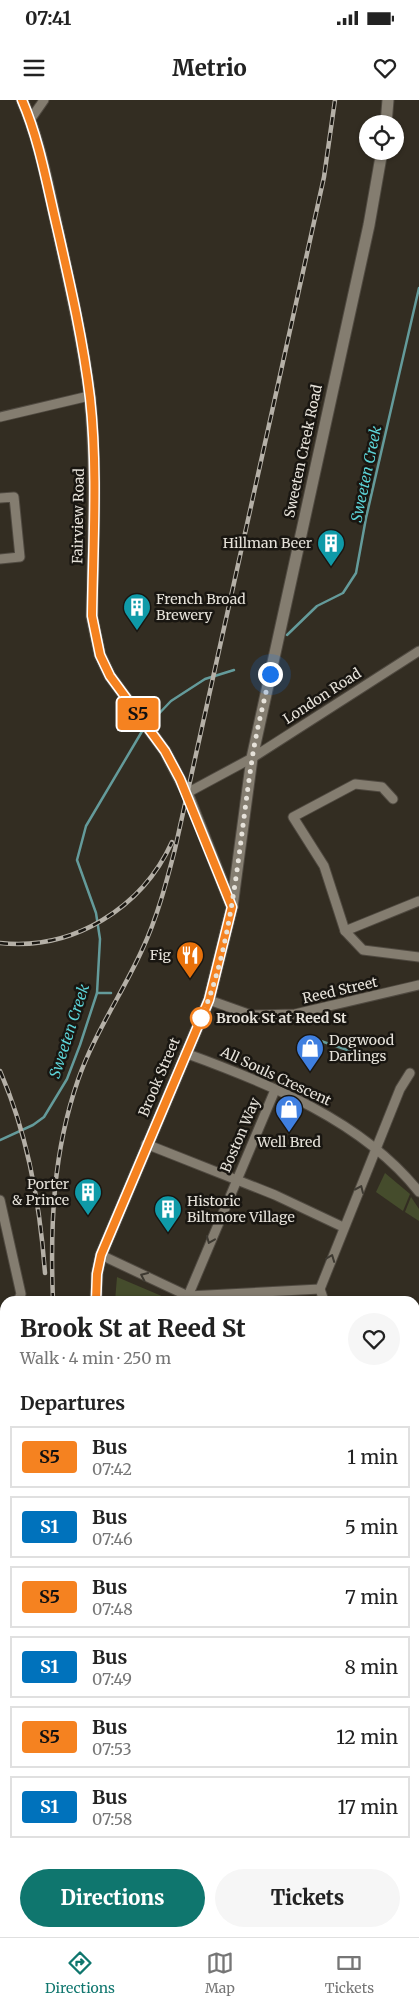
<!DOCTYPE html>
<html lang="en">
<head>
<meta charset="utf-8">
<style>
  :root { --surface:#fff; --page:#f6f6f6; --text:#222; --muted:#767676; --line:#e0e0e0; --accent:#0f766e }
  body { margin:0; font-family:Merriweather,serif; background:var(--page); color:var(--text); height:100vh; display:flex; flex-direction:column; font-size:19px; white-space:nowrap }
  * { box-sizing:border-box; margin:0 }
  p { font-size:16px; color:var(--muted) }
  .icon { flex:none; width:28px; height:28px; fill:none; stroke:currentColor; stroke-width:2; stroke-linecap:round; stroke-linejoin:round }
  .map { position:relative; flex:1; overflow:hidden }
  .details { position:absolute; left:0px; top:1196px; width:420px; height:641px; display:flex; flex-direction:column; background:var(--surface); border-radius:15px 15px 0 0; box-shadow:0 1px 4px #0004 }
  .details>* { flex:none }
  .badge { padding:0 10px; border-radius:4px; font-size:18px; line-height:32px }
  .tools { position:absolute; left:359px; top:15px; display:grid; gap:10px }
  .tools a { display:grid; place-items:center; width:45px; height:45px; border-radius:50%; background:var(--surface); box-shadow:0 1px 4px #0004; font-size:25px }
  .you { position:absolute; width:25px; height:25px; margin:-12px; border:4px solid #fff; border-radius:50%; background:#1a73e8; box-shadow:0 0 0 8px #1a73e833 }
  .map>.badge { position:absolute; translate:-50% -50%; box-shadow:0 0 0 2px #fff }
  h2 { padding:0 20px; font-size:19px; line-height:45px }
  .round { display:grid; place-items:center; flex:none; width:52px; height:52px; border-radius:26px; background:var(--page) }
  .head { display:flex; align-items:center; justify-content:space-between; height:85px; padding:0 20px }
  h1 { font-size:24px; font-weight:800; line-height:38px }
  .primary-button { display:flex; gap:10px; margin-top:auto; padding:10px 20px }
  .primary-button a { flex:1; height:58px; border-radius:30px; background:var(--accent); color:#fff; font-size:20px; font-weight:800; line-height:58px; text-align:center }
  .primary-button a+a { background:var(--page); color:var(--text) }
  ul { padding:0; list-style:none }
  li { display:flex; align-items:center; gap:15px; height:62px; margin:0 10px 8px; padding:0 10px; border:2px solid var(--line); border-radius:0px }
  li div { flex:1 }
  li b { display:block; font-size:19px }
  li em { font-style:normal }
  li .badge { min-width:55px; font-weight:700; text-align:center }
  .status { display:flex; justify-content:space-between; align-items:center; height:35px; padding:0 25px; background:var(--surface); direction:ltr }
  .status svg { height:14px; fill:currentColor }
  header { display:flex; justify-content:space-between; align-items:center; height:65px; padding:0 20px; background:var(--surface); font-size:22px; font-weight:800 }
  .tab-bar { display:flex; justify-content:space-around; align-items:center; height:70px; border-top:1px solid var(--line); background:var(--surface); font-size:14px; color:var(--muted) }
  .tab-bar a { display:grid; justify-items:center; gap:2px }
  .tab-bar .active { color:var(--accent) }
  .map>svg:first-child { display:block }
  .green { fill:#454c2c }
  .water { fill:#2d7d80; stroke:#649b9b }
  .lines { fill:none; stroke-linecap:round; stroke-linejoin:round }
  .stream { stroke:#649b9b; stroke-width:2.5 }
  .minor-casing { stroke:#504a41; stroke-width:11 }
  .secondary-casing { stroke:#504a41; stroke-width:13 }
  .primary-casing { stroke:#504a41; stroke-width:14 }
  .minor { stroke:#847d70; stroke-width:9 }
  .secondary { stroke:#847d70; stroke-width:11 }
  .primary { stroke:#c99574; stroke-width:12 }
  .rail-casing { stroke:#b5b0a7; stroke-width:4.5 }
  .rail { stroke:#191611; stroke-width:2.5; stroke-dasharray:8; stroke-linecap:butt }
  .oneway { stroke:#3e3a32 }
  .line-casing { stroke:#fff; stroke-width:11 }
  .line { stroke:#f58220; stroke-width:8 }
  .walk { stroke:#e6e2da; stroke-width:5; stroke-dasharray:0 9 }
  .stop-dot { fill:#fff; stroke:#f58220; stroke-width:2.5 }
  .labels { text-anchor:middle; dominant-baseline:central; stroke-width:5; stroke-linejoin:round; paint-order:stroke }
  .street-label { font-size:14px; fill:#e6e2da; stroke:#191611 }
  .poi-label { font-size:14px; fill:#e6e2da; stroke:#191611; text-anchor:end }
  .stop-label { font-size:14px; font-weight:bold; fill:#e6e2da; stroke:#191611; text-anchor:start }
  .water-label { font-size:15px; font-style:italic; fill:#5cd3d7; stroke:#191611 }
</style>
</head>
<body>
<div class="status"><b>07:41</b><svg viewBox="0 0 49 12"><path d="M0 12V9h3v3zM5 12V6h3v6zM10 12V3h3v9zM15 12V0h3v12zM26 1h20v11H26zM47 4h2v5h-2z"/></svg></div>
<header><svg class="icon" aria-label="menu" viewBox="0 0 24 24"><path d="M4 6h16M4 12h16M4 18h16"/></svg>Metrio<svg class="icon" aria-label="heart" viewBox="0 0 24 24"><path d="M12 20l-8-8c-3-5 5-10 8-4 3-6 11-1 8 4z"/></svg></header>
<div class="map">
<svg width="419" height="1837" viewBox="0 0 419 1837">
  <rect width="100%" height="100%" fill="#332d22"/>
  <g class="green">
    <polygon points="385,1073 410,1094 403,1111 376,1092"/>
    <polygon points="411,1097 419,1109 419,1121 405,1112"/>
    <polygon points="117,1177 164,1197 157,1201 115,1201"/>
  </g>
  <g class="water">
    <polygon points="0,1530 5,1538 5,1579 0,1572"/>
    <polygon points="415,1761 419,1767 419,1811 415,1806"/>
  </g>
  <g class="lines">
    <g class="stream">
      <polyline points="287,535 317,506 343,493 356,473 366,418 419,188"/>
      <polyline points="150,623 171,601 205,579 234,570"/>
      <polyline points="97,893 111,893"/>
      <polyline points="315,939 362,955"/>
      <polyline points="0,1040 33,1025 44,1017 67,979 80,945 97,893 100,839 96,813 77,760 86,726 144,628"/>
      <polyline points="0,1601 5,1595"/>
    </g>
    <g class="minor-casing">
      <g id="minor">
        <polyline points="30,20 44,0"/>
        <polyline points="0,317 89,296"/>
        <polyline points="0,398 14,397 20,457 0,459"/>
        <polyline points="187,693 252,658 419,551"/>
        <polyline points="393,699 382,687 355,684 293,717 324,766 345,831 363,850 419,857"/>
        <polyline points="345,831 419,801"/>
        <polyline points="209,900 251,915 295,914 419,885"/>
        <path d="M185,953C268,983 363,1021 419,1092"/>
        <polyline points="146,1044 275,1095 343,1127"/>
        <polyline points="0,1100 21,1194 18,1201"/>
        <polyline points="101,1155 188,1196"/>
        <polyline points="179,1201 188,1196 320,1189"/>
        <polyline points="190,1201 188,1196 275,990"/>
        <polyline points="324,1201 320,1189 400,989 410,973"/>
        <polyline points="0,1213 5,1211"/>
        <polyline points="415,1748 419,1752"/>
      </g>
    </g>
    <g class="secondary-casing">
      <g id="secondary">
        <path d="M22,0C40,41 48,87 58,131C70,186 83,241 90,298C97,370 93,444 92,517L100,555L110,576L165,651L187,693L232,807"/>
        <polyline points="386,24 388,0"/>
        <polyline points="96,1201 97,1174 101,1155 209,900 232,807 252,658 369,125 382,51"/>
        <polyline points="415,1215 419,1213"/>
        <polyline points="0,1432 5,1429"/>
      </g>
    </g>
    <g class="primary-casing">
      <g id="primary">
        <polyline points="415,1302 419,1297"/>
        <polyline points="49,1837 51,1832"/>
      </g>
    </g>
    <use href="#minor" class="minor"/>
    <use href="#secondary" class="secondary"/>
    <use href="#primary" class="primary"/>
    <g class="rail-casing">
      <g id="rail">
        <path d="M0,843C73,851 142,808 172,742"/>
        <path d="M0,971C28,1035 40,1104 45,1173"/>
        <path d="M53,1201C50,1125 53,1052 78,980C94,934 122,894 142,850C157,818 166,784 175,749L324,77L335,0"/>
        <polyline points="165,1832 169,1837"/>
      </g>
    </g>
    <use href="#rail" class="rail"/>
  </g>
  <defs><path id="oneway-chevron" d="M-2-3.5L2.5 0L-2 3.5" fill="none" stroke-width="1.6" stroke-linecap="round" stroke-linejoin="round" transform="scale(1.25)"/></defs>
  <g class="oneway">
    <use href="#oneway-chevron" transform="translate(360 1089) rotate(-66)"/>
    <use href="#oneway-chevron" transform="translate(210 1140) rotate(112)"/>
    <use href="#oneway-chevron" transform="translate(331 1158) rotate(-69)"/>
    <use href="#oneway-chevron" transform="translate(144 1176) rotate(-155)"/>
  </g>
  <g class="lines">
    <g class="line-casing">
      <path id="line" d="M22,0C39,39 47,85 57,127C70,184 83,240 90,298C98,370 93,444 92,516L100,555L110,576L165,651L180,679L232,807L209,900L101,1155L97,1174L96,1201"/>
    </g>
    <use href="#line" class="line"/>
    <path class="walk" d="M201,918C233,847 239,742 252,660C256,631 264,603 270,574"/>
  </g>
  <defs>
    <g id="building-pin" transform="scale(1.4375)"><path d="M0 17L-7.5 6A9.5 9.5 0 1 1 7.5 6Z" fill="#0f9aa8" stroke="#191611"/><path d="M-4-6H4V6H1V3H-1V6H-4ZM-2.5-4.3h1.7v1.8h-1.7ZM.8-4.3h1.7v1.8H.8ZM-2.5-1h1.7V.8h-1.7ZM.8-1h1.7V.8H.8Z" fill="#fff"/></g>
    <g id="restaurant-pin" transform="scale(1.4375)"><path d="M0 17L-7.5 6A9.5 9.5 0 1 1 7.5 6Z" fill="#e8710a" stroke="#191611"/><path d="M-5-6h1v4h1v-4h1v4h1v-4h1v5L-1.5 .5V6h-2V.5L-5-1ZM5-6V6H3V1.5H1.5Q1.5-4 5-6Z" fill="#fff"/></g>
    <g id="shop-pin" transform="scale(1.4375)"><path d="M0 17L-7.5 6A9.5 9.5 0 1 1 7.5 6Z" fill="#3f7fe0" stroke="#191611"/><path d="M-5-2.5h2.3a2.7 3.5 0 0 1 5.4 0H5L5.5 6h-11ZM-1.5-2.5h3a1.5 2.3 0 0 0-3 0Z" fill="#fff"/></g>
  </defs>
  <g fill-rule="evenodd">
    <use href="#building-pin" x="331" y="443"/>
    <use href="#building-pin" x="137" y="507"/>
    <use href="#restaurant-pin" x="190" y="855"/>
    <use href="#shop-pin" x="310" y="948"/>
    <use href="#shop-pin" x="289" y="1009"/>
    <use href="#building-pin" x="88" y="1092"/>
    <use href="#building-pin" x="168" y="1109"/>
  </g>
  <circle class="stop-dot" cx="201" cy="918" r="10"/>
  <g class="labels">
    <g class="street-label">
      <text transform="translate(303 351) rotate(-78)">Sweeten Creek Road</text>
      <text transform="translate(78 416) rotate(-89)">Fairview Road</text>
      <text transform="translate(322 596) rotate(-33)">London Road</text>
      <text transform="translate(340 890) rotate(-13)">Reed Street</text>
      <text transform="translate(276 976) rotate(25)">All Souls Crescent</text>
      <text transform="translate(159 977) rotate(-67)">Brook Street</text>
      <text transform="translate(240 1035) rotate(-67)">Boston Way</text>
    </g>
    <g class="poi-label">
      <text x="312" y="443">Hillman Beer</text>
      <text x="156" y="499" text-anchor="start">French Broad<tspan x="156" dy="16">Brewery</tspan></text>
      <text x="171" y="855">Fig</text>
      <text x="329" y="940" text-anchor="start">Dogwood<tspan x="329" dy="16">Darlings</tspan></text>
      <text x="289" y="1042" text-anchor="middle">Well Bred</text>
      <text x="69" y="1084">Porter<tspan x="69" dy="16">&amp; Prince</tspan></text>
      <text x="187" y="1101" text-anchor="start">Historic<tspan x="187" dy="16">Biltmore Village</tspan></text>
    </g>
    <g class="stop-label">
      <text x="216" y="918">Brook St at Reed St</text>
    </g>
    <g class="water-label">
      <text transform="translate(366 374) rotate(-78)">Sweeten Creek</text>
      <text transform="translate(69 931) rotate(-72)">Sweeten Creek</text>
    </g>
  </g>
</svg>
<div class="tools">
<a><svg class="icon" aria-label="locate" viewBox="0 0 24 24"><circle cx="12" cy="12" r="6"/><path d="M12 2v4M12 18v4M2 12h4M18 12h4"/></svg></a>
</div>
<div class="you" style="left:270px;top:574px"></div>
<b class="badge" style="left:138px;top:614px;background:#f58220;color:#111">S5</b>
<section class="details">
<div class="head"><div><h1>Brook St at Reed St</h1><p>Walk · 4 min · 250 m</p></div><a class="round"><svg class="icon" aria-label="heart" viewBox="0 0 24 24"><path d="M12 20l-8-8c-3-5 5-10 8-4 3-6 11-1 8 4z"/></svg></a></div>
<h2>Departures</h2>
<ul>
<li><span class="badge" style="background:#f58220;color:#111">S5</span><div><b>Bus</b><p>07:42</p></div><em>1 min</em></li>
<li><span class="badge" style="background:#0072bc;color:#fff">S1</span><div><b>Bus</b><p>07:46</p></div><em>5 min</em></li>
<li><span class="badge" style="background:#f58220;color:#111">S5</span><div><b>Bus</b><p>07:48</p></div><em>7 min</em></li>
<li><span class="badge" style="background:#0072bc;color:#fff">S1</span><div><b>Bus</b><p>07:49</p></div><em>8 min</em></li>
<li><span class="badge" style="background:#f58220;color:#111">S5</span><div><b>Bus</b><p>07:53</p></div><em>12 min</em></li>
<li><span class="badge" style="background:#0072bc;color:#fff">S1</span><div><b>Bus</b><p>07:58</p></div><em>17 min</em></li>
</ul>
<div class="primary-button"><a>Directions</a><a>Tickets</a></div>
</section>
</div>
<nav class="tab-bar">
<a class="active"><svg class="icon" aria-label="directions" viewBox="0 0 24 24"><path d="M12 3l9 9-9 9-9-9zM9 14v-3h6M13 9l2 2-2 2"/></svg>Directions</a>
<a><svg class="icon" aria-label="map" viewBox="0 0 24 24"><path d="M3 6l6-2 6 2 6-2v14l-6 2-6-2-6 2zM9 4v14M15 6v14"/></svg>Map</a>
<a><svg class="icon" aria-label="tickets" viewBox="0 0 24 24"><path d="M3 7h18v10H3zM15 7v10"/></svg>Tickets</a>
</nav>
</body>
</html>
